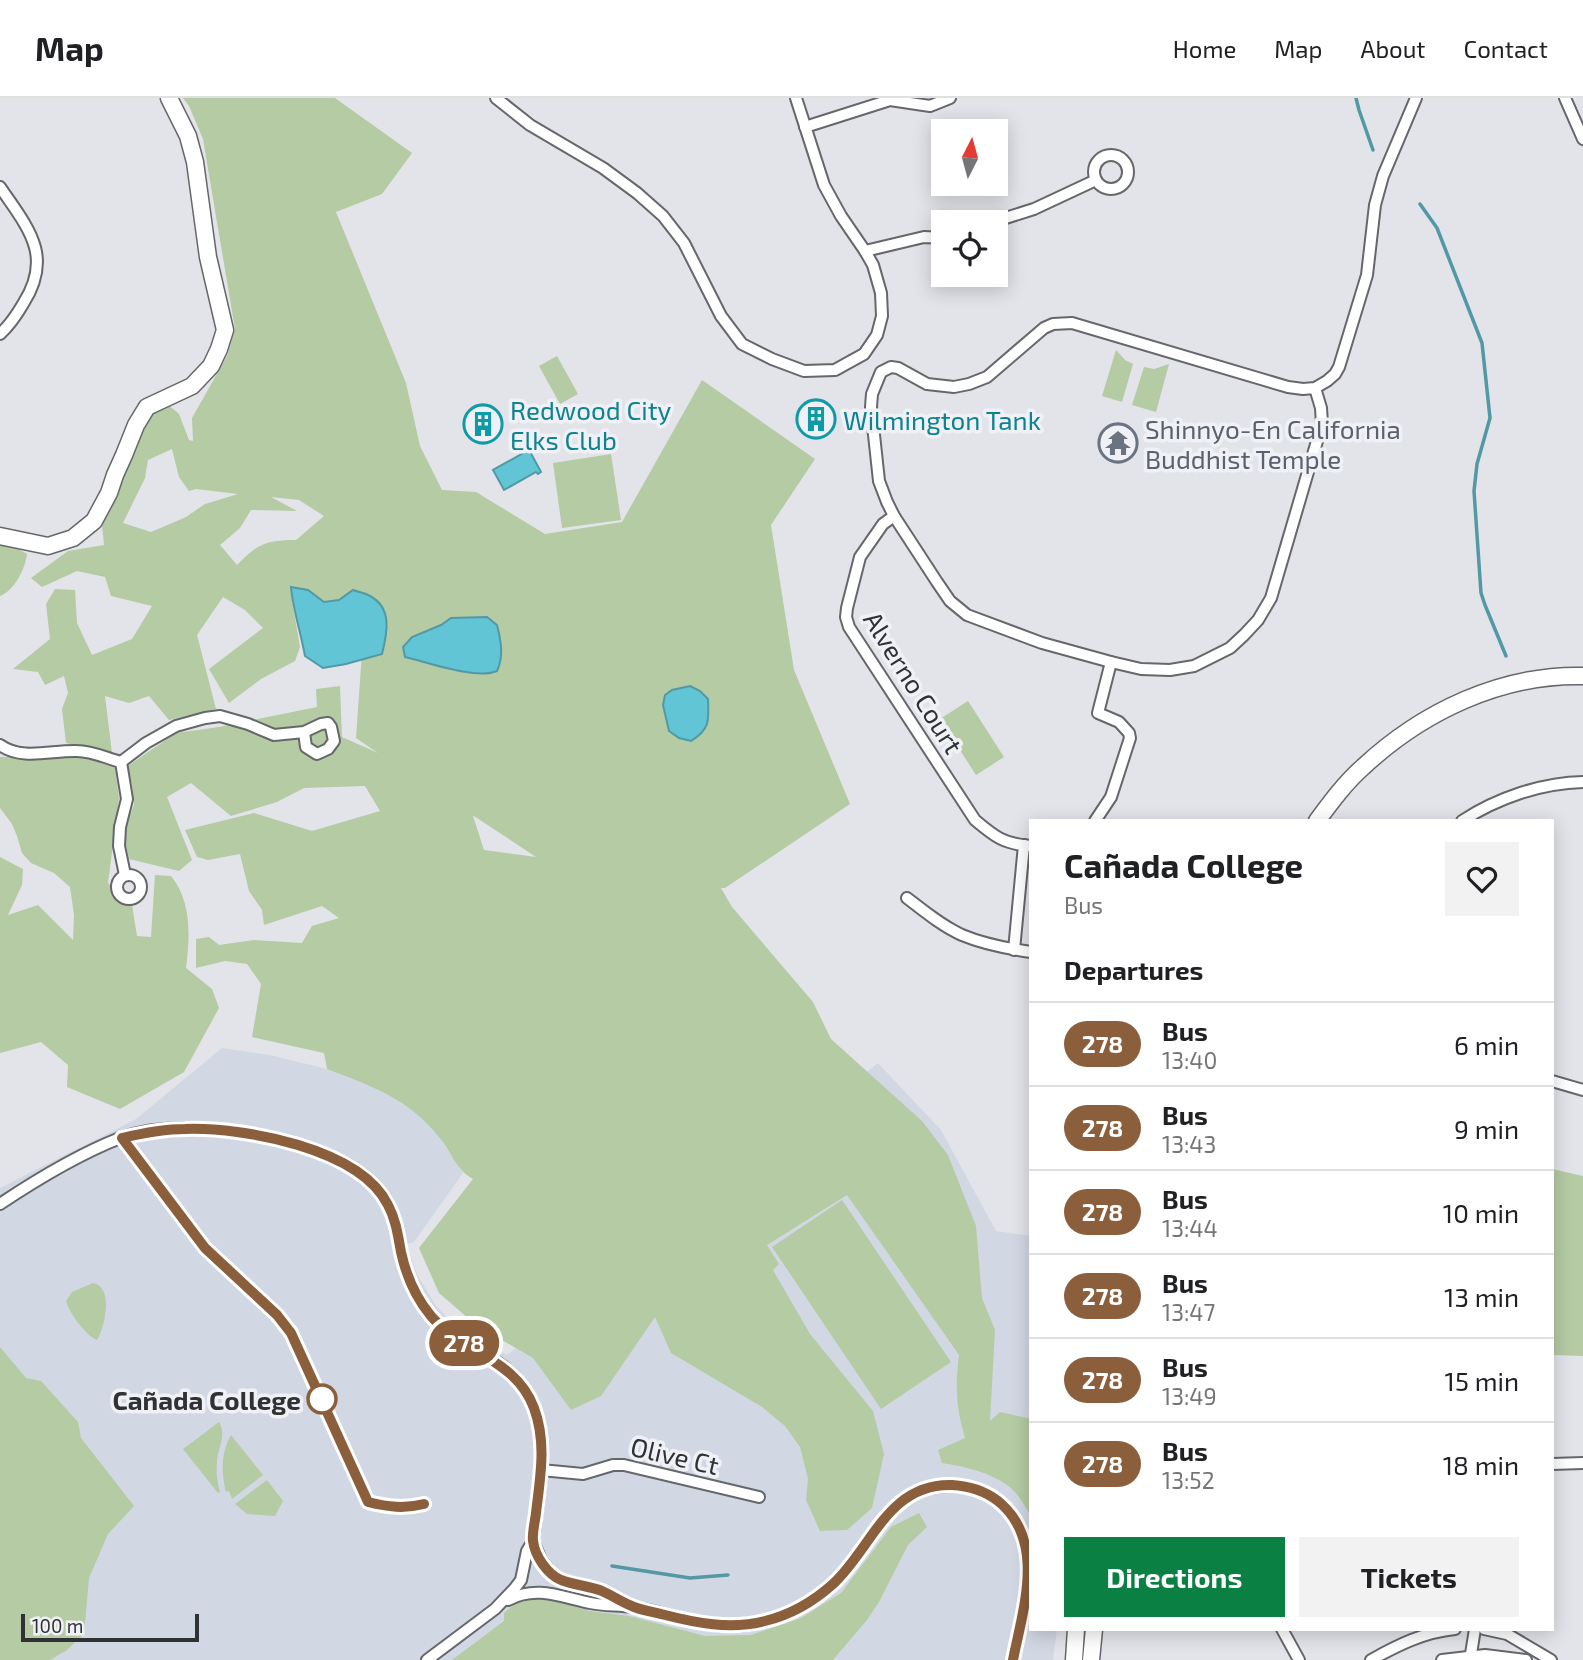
<!DOCTYPE html>
<html lang="en">
<head>
<meta charset="utf-8">
<style>
  :root { --surface:#fff; --page:#f2f2f2; --text:#202124; --muted:#757577; --line:#e0e0e0; --accent:#0b8043 }
  body { margin:0; font-family:"Exo 2",sans-serif; background:var(--page); color:var(--text); height:100vh; display:flex; flex-direction:column; font-size:26px; white-space:nowrap }
  * { box-sizing:border-box; margin:0 }
  p { font-size:23px; color:var(--muted) }
  .icon { flex:none; width:38px; height:38px; fill:none; stroke:currentColor; stroke-width:2; stroke-linecap:round; stroke-linejoin:round }
  .map { position:relative; flex:1; overflow:hidden }
  .side { position:absolute; left:1029px; top:721px; width:525px; height:812px; display:flex; flex-direction:column; background:var(--surface); border-radius:0px; box-shadow:0 4px 18px #0003 }
  .side>* { flex:none }
  .badge { padding:0 14px; border-radius:23px; font-size:24px; line-height:46px }
  .needle { width:46px; rotate:6deg }
  .controls { position:absolute; left:931px; top:21px; display:grid; gap:14px }
  .controls a { display:grid; place-items:center; width:77px; height:77px; border-radius:0px; background:var(--surface); box-shadow:0 4px 18px #0003; font-size:35px }
  .scale { position:absolute; left:21px; bottom:18px; width:178px; box-sizing:border-box; padding-left:7px; border:4px solid #303133; border-top:0; font-size:19px; line-height:24px; white-space:nowrap; color:#303133; -webkit-text-stroke:5px #eff1f6; paint-order:stroke }
  .map>.badge { position:absolute; translate:-50% -50%; box-shadow:0 0 0 4px #fff }
  h2 { padding:0 35px; font-size:26px; line-height:63px }
  .round { display:grid; place-items:center; flex:none; width:74px; height:74px; border-radius:0px; background:var(--page) }
  .summary { display:flex; align-items:center; justify-content:space-between; height:119px; padding:0 35px }
  h1 { font-size:33px; font-weight:700; line-height:52px }
  .action { display:flex; gap:14px; margin-top:auto; padding:14px 35px }
  .action a { flex:1; height:80px; border-radius:0px; background:var(--accent); color:#fff; font-size:28px; font-weight:700; line-height:80px; text-align:center }
  .action a+a { background:var(--page); color:var(--text) }
  ul { padding:0; list-style:none }
  li { display:flex; align-items:center; gap:21px; height:84px; padding:0 35px; border-top:2px solid var(--line) }
  li div { flex:1 }
  li b { display:block; font-size:26px }
  li em { font-style:normal }
  li .badge { min-width:77px; font-weight:700; text-align:center }
  header { display:flex; align-items:center; gap:42px; box-sizing:border-box; height:98px; padding:0 35px; background:var(--surface); border-bottom:2px solid var(--line) }
  header strong { font-size:33px }
  nav { display:flex; gap:38px; margin-inline-start:auto; font-size:24px }
  .map>svg:first-child { display:block }
  .built { fill:#d2d8e3 }
  .green { fill:#b4cba4; fill-rule:evenodd }
  .water { fill:#61c5d6; stroke:#5299a5; stroke-width:2 }
  .lines { fill:none; stroke-linecap:round; stroke-linejoin:round }
  .stream { stroke:#5299a5; stroke-width:3.5 }
  .street-casing { stroke:#65676b; stroke-width:14 }
  .secondary-casing { stroke:#65676b; stroke-width:19 }
  .street { stroke:#fff; stroke-width:10 }
  .secondary { stroke:#fff; stroke-width:16 }
  .line-casing { stroke:#fff; stroke-width:16 }
  .line { stroke:#8b5e3c; stroke-width:10 }
  .stop-dot { fill:#fff; stroke:#8b5e3c; stroke-width:3.5 }
  .labels { text-anchor:middle; dominant-baseline:central; stroke-width:7; stroke-linejoin:round; paint-order:stroke }
  .culture-label { font-size:26px; fill:#0d838f; stroke:#eff1f6; text-anchor:start }
  .worship-label { font-size:26px; fill:#5b616d; stroke:#eff1f6; text-anchor:start }
  .street-label { font-size:26px; fill:#303133; stroke:#eff1f6 }
  .stop-label { font-size:26px; font-weight:bold; fill:#303133; stroke:#eff1f6; text-anchor:end }
</style>
</head>
<body>
<header>
<strong>Map</strong>
<nav><a>Home</a><a>Map</a><a>About</a><a>Contact</a></nav>
</header>
<div class="map">
<svg width="1583" height="1562" viewBox="0 0 1583 1562">
  <rect width="100%" height="100%" fill="#e2e4e9"/>
  <polygon class="built" points="222,950 270,957 327,971 384,993 414,1012 439,1038 463,1075 414,1144 407,1146 417,1176 436,1208 465,1238 507,1257 878,965 941,1032 996,1133 1031,1138 1031,1531 1057,1531 1053,1562 0,1562 0,1090 136,1021"/>
  <g class="green">
    <path d="M183,0H335L412,55L382,96L336,114L406,285L420,348L442,392L476,394L545,436L622,424L702,282L815,361L771,427L794,572L850,706L725,790H721L732,809L813,904L831,941L922,1023L948,1057L976,1128L982,1200L995,1232L990,1323L1000,1314L1031,1321V1418C1025,1409 1019,1397 1011,1390C991,1374 966,1369 942,1365L938,1352L965,1340C956,1310 955,1288 959,1257L847,1097L767,1147L779,1166L773,1172L810,1236L873,1313L884,1356L872,1410L847,1432L820,1433L806,1402L808,1381L800,1349L785,1328L762,1309L671,1255L655,1219L601,1298L571,1312L533,1260L476,1227L439,1195L419,1150L473,1081C455,1071 452,1054 439,1039C408,1000 371,988 327,971L324,955L252,939L261,886L247,866L225,863L196,870V841L209,839L219,847L254,842L302,845L312,828L339,820L322,808L264,827L262,812L249,793L240,756L208,762L197,759L185,732L254,715L312,733L380,713L365,688L304,690L277,704L231,718L191,685L167,699L192,762L179,773L129,761L123,734L134,707L132,686L126,669L176,635L219,629L317,609L316,591L340,588L342,639L378,655L356,640L366,497L353,493L339,502L324,504L308,492L292,489V502L300,549L295,563L261,581L229,605L209,571L263,530L245,512L223,499L197,537L216,611L169,622L149,598L129,605L105,598L112,655L66,645L62,611L68,595L64,578L45,587L38,574L13,571L50,541L46,506L55,491L75,492L77,525L92,557L132,541L152,508L111,498L105,479L77,473L42,489L31,480L68,453L104,447L102,427L131,364L144,322L164,303L179,316L189,342L193,343L192,320L227,258L235,231L203,41L189,8ZM172,351L179,379L189,393L196,391L238,396L205,406L186,419L151,434L123,425L145,380L148,362ZM271,399L299,402L324,418L296,442C265,442 258,446 237,467L220,447L240,430L251,412L297,413ZM473,718H474L536,759L484,752Z"/>
    <polygon points="1116,252 1125,262 1133,266 1122,304 1102,298"/>
    <polygon points="557,258 578,296 560,306 539,268"/>
    <polygon points="1169,266 1156,314 1132,307 1144,269 1154,271"/>
    <polygon points="611,356 621,422 562,430 553,365"/>
    <path d="M0,446L13,448L27,456C25,471 15,492 0,498Z"/>
    <polygon points="968,603 1004,659 976,677 940,621"/>
    <path d="M78,658L115,668L119,700L108,785L132,807L137,838L151,839L155,777L171,778C192,804 190,839 186,870L212,891L219,910L184,974L120,1011L67,989L68,967L41,944L0,955V759L23,771L22,787L8,817L38,807L73,842L74,817L70,789L54,775L31,765L22,755L17,738L12,726L0,710V659Z"/>
    <polygon points="1552,1071 1583,1078 1583,1258 1552,1257"/>
    <polygon points="842,1102 951,1264 881,1311 772,1149"/>
    <path d="M93,1185C114,1189 105,1229 97,1242C86,1238 69,1215 66,1203L72,1194Z"/>
    <polygon points="0,1249 26,1280 41,1283 78,1324 81,1340 134,1408 108,1436 89,1480 84,1536 67,1552 50,1562 0,1562"/>
    <path d="M219,1324C227,1337 218,1349 217,1364C216,1374 217,1383 220,1394L218,1395L183,1351Z"/>
    <path d="M231,1337L263,1377L232,1401L229,1393L226,1394C221,1375 221,1354 231,1337Z"/>
    <polygon points="267,1382 283,1403 275,1418 247,1416 235,1406"/>
    <polygon points="919,1415 927,1429 908,1447 879,1504 867,1522 833,1562 452,1562 504,1523 504,1515 516,1505 537,1500 563,1505 589,1513 629,1518 705,1538 751,1537 801,1520 841,1495 891,1429"/>
  </g>
  <g class="water">
    <polygon points="528,350 541,374 538,376 536,374 504,392 493,372 525,354 525,352"/>
    <path d="M291,489L308,492L324,504L339,502L353,492C358,494 365,495 370,498C393,510 387,536 382,556L346,566L323,570L305,558C301,535 293,512 291,489Z"/>
    <path d="M487,519L497,527C501,543 504,558 497,573C476,582 427,564 405,559L403,549L412,539L441,527L451,520Z"/>
    <path d="M690,588L700,593L708,601C709,623 710,631 691,643L679,640L669,633L663,607L665,597L672,592Z"/>
  </g>
  <g class="lines">
    <g class="stream">
      <polyline points="1356,0 1359,12 1373,52"/>
      <polyline points="1420,106 1437,130 1482,245 1490,320 1477,366 1474,393 1481,495 1485,507 1506,558"/>
      <polyline points="612,1468 690,1480 728,1477"/>
    </g>
    <g class="street-casing">
      <g id="street">
        <polyline points="496,0 530,27 603,70 637,95 663,118 684,145 721,218 742,246 772,261 804,273 835,272 864,256 877,237 882,218 881,195 873,167 865,153 841,118 824,87 796,0"/>
        <polyline points="1565,0 1583,41"/>
        <polyline points="805,29 890,2 930,8 950,0"/>
        <circle cx="1111" cy="74" r="17"/>
        <path d="M0,89C28,130 54,158 23,206C16,218 10,227 0,236"/>
        <polyline points="993,124 1034,111 1096,82"/>
        <polyline points="865,153 924,139 943,140"/>
        <polyline points="1315,290 1321,310 1322,326 1271,500 1258,522 1244,537 1230,550 1194,568 1170,572 1141,571 1111,564 1042,545 967,517 950,503 937,484 894,418 887,404 879,383 871,309 872,296 881,274 891,269 898,270 927,286 954,289 969,286 987,279 1044,230 1053,226 1072,225 1288,289 1303,291 1315,290 1327,283 1335,276 1339,269 1367,177 1375,107 1383,78 1416,0"/>
        <path d="M894,418L883,426L860,459L847,510L846,519L849,529L975,722C995,739 1004,746 1031,748"/>
        <path d="M0,647C22,663 52,652 77,653C92,653 106,660 121,664L127,701L120,729L119,748L125,777"/>
        <polyline points="121,664 146,645 176,628 205,620 220,618 248,626 274,637 304,634 321,626 328,625 331,629 334,643 328,651 317,656 306,649 304,634"/>
        <polyline points="1095,723 1111,699 1130,640 1129,635 1119,624 1098,615 1111,564"/>
        <path d="M1462,723C1497,700 1541,685 1583,684"/>
        <circle cx="129" cy="789" r="12"/>
        <path d="M907,800C924,813 942,828 962,837C981,845 1010,851 1031,854"/>
        <polyline points="1014,852 1024,747"/>
        <polyline points="1552,983 1583,992"/>
        <path d="M0,1106C39,1080 77,1057 120,1040C173,1021 250,1032 303,1049C332,1058 364,1070 383,1097C395,1115 397,1136 402,1157C407,1177 416,1197 428,1214C439,1230 456,1241 473,1251C482,1256 492,1260 500,1266C559,1309 540,1382 533,1443L527,1453L521,1482L515,1490L495,1511L427,1562"/>
        <polyline points="1552,1366 1583,1365"/>
        <polyline points="541,1372 583,1376 613,1367 624,1367 759,1399"/>
        <polyline points="533,1443 541,1462 552,1477 559,1481 600,1492 628,1506"/>
        <path d="M508,1502C536,1487 561,1499 590,1505C604,1508 618,1507 632,1509C673,1515 702,1532 747,1527C779,1523 808,1508 832,1487C874,1449 886,1385 953,1388C969,1388 986,1393 998,1403C1048,1445 1023,1507 1013,1562"/>
        <polyline points="1282,1531 1299,1562"/>
        <polyline points="1484,1531 1507,1536 1551,1562"/>
        <path d="M1371,1562C1398,1547 1424,1534 1455,1531"/>
        <polyline points="1442,1562 1485,1557 1526,1562"/>
        <polyline points="1470,1562 1475,1531"/>
      </g>
    </g>
    <g class="secondary-casing">
      <g id="secondary">
        <polyline points="0,438 48,448 73,440 94,423 109,395 115,377 124,357 136,327 147,309 192,288 211,268 219,251 225,232 208,159 195,64 188,38 169,0"/>
        <path d="M1317,723C1331,704 1345,685 1363,669C1422,614 1501,576 1583,578"/>
        <polyline points="1074,1562 1076,1531"/>
        <polyline points="1091,1562 1094,1531"/>
      </g>
    </g>
    <use href="#street" class="street"/>
    <use href="#secondary" class="secondary"/>
  </g>
  <g class="lines">
    <g class="line-casing">
      <path id="line" d="M424,1406C404,1411 388,1409 368,1404L291,1235L277,1217L205,1150L122,1040C143,1035 163,1031 185,1031C243,1029 360,1050 388,1107C396,1122 398,1138 401,1154C406,1177 416,1200 431,1218C463,1255 516,1261 534,1310C547,1345 540,1380 536,1415C535,1424 532,1435 533,1443C535,1458 547,1476 561,1482C574,1487 589,1488 602,1493C613,1498 623,1505 634,1509C642,1512 652,1514 661,1516C696,1525 730,1532 765,1523C790,1517 814,1503 833,1486C872,1450 888,1385 952,1387C969,1388 985,1393 998,1403C1047,1443 1023,1510 1013,1562"/>
    </g>
    <use href="#line" class="line"/>
  </g>
  <defs>
    <g id="building-ring" transform="scale(2.0125)"><circle r="9.5" fill="#eff1f6" stroke="#0f9aa8" stroke-width="1.5"/><path d="M-4-6H4V6H1V3H-1V6H-4ZM-2.5-4.3h1.7v1.8h-1.7ZM.8-4.3h1.7v1.8H.8ZM-2.5-1h1.7V.8h-1.7ZM.8-1h1.7V.8H.8Z" fill="#0f9aa8"/></g>
    <g id="temple-ring" transform="scale(2.0125)"><circle r="9.5" fill="#eff1f6" stroke="#6b7280" stroke-width="1.5"/><path d="M0-6L5-2H3V0L6.5 2.5H4V6H1.5V3h-3V6H-4V2.5H-6.5L-3 0V-2H-5Z" fill="#6b7280"/></g>
  </defs>
  <g fill-rule="evenodd">
    <use href="#building-ring" x="816" y="321"/>
    <use href="#building-ring" x="483" y="326"/>
    <use href="#temple-ring" x="1118" y="345"/>
  </g>
  <circle class="stop-dot" cx="322" cy="1301" r="14"/>
  <g class="labels">
    <g class="culture-label">
      <text x="510" y="311">Redwood City<tspan x="510" dy="30">Elks Club</tspan></text>
      <text x="843" y="321">Wilmington Tank</text>
    </g>
    <g class="worship-label">
      <text x="1145" y="330">Shinnyo-En California<tspan x="1145" dy="30">Buddhist Temple</tspan></text>
    </g>
    <g class="street-label">
      <text transform="translate(914 584) rotate(58)">Alverno Court</text>
      <text transform="translate(675 1357) rotate(13)">Olive Ct</text>
    </g>
    <g class="stop-label">
      <text x="301" y="1301">Cañada College</text>
    </g>
  </g>
</svg>
<div class="controls">
<a><svg class="needle" viewBox="-14 -14 28 28"><path d="M0-13l5 13h-10z" fill="#e53935"/><path d="M0 13l5-13h-10z" fill="#757577"/></svg></a>
<a><svg class="icon" aria-label="locate" viewBox="0 0 24 24"><circle cx="12" cy="12" r="6"/><path d="M12 2v4M12 18v4M2 12h4M18 12h4"/></svg></a>
</div>
<div class="scale">100 m</div>
<b class="badge" style="left:464px;top:1245px;background:#8b5e3c;color:#fff">278</b>
<section class="side">
<div class="summary"><div><h1>Cañada College</h1><p>Bus</p></div><a class="round"><svg class="icon" aria-label="heart" viewBox="0 0 24 24"><path d="M12 20l-8-8c-3-5 5-10 8-4 3-6 11-1 8 4z"/></svg></a></div>
<h2>Departures</h2>
<ul>
<li><span class="badge" style="background:#8b5e3c;color:#fff">278</span><div><b>Bus</b><p>13:40</p></div><em>6 min</em></li>
<li><span class="badge" style="background:#8b5e3c;color:#fff">278</span><div><b>Bus</b><p>13:43</p></div><em>9 min</em></li>
<li><span class="badge" style="background:#8b5e3c;color:#fff">278</span><div><b>Bus</b><p>13:44</p></div><em>10 min</em></li>
<li><span class="badge" style="background:#8b5e3c;color:#fff">278</span><div><b>Bus</b><p>13:47</p></div><em>13 min</em></li>
<li><span class="badge" style="background:#8b5e3c;color:#fff">278</span><div><b>Bus</b><p>13:49</p></div><em>15 min</em></li>
<li><span class="badge" style="background:#8b5e3c;color:#fff">278</span><div><b>Bus</b><p>13:52</p></div><em>18 min</em></li>
</ul>
<div class="action"><a>Directions</a><a>Tickets</a></div>
</section>
</div>
</body>
</html>
